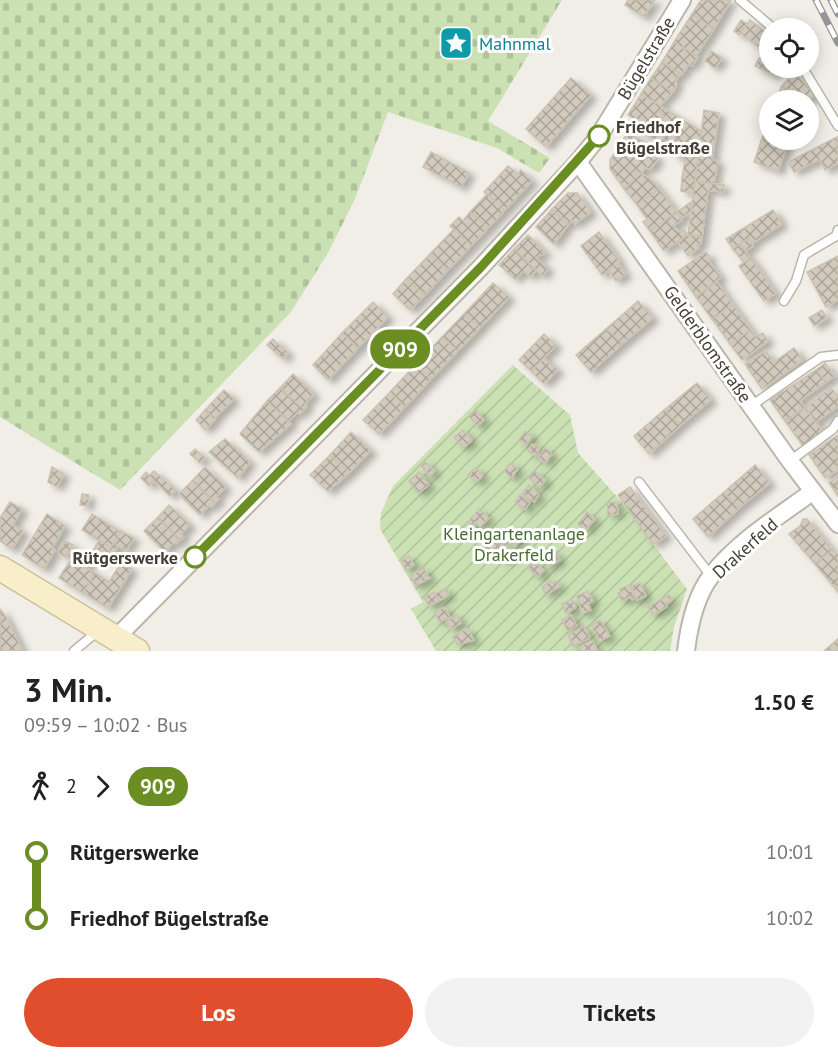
<!DOCTYPE html>
<html lang="de">
<head>
<meta charset="utf-8">
<style>
  :root { --surface:#fff; --page:#f2f2f2; --text:#222; --muted:#767676; --accent:#e14e2d }
  body { margin:0; font-family:"PT Sans",sans-serif; background:var(--page); color:var(--text); height:100vh; display:flex; flex-direction:column; font-size:22px; white-space:nowrap }
  * { box-sizing:border-box; margin:0 }
  p { font-size:20px; color:var(--muted) }
  .icon { flex:none; width:33px; height:33px; fill:none; stroke:currentColor; stroke-width:2; stroke-linecap:round; stroke-linejoin:round }
  .map { position:relative; height:651px; overflow:hidden }
  .side { display:flex; flex-direction:column; background:var(--surface); flex:1 }
  .side>* { flex:none }
  .badge { padding:0 12px; border-radius:20px; font-size:21px; line-height:39px }
  .fabs { position:absolute; left:759px; top:18px; display:grid; gap:12px }
  .fabs a { display:grid; place-items:center; width:60px; height:60px; border-radius:50%; background:var(--surface); box-shadow:0 3px 15px #0003; font-size:30px }
  .map>.badge { position:absolute; translate:-50% -50%; box-shadow:0 0 0 3px #fff }
  .legs { display:flex; align-items:center; gap:9px; height:66px; padding:0 24px; font-size:20px }
  .legs p { margin-inline-start:auto }
  .headline { display:flex; align-items:center; justify-content:space-between; height:102px; padding:0 24px }
  h1 { font-size:33px; font-weight:600; line-height:45px }
  .primary-button { display:flex; gap:12px; margin-top:auto; padding:12px 24px }
  .primary-button a { flex:1; height:69px; border-radius:36px; background:var(--accent); color:#fff; font-size:24px; font-weight:600; line-height:69px; text-align:center }
  .primary-button a+a { background:var(--page); color:var(--text) }
  ul { padding:0 24px; list-style:none }
  li { display:flex; align-items:center; gap:21px; height:66px; font-size:22px }
  li i { display:grid; place-items:center; width:9px; height:100%; margin:0 8px; background:currentColor }
  li i::after { content:''; width:15px; height:15px; margin:-8px; border:4px solid; border-radius:50%; background:var(--surface) }
  li p { margin-inline-start:auto }
  li:first-child i { background:linear-gradient(#0000 50%,currentColor 0) }
  li:last-child i { background:linear-gradient(currentColor 50%,#0000 0) }
  .map>svg:first-child { display:block }
  .cemetery { fill:url(#cemetery-stones) }
  .garden { fill:url(#garden-furrows) }
  .building { fill:url(#building-cross-hatch); stroke:#cbc2b1; stroke-width:1.5; filter:url(#shadow) }
  .lines { fill:none; stroke-linecap:round; stroke-linejoin:round }
  .lane-casing { stroke:#bbb6aa; stroke-width:11 }
  .street-casing { stroke:#bbb6aa; stroke-width:20 }
  .secondary-casing { stroke:#ccc19b; stroke-width:27 }
  .lane { stroke:#fff; stroke-width:8 }
  .street { stroke:#fff; stroke-width:16 }
  .secondary { stroke:#f8eeca; stroke-width:24 }
  .rail-casing { stroke:#959595; stroke-width:7 }
  .rail { stroke:#fff; stroke-width:4.5; stroke-dasharray:14; stroke-linecap:butt }
  .line-1-casing { stroke:#fff; stroke-width:14 }
  .line-1 { stroke:#6b8e23; stroke-width:9 }
  .stop-1-dot { fill:#fff; stroke:#6b8e23; stroke-width:3 }
  .labels { text-anchor:middle; dominant-baseline:central; stroke-width:6; stroke-linejoin:round; paint-order:stroke }
  .culture-label { font-size:18px; fill:#0d838f; stroke:#fff; text-anchor:start }
  .street-label { font-size:18px; fill:#433f36; stroke:#fff }
  .stop-label { font-size:18px; font-weight:bold; fill:#433f36; stroke:#fff; text-anchor:start }
  .park-label { font-size:18px; fill:#466e31; stroke:#fff }
</style>
</head>
<body>
<div class="map">
<svg width="838" height="651" viewBox="0 0 838 651">
  <defs>
    <pattern id="cemetery-stones" width="16" height="16" patternUnits="userSpaceOnUse" patternTransform="scale(1.5)"><rect width="16" height="16" fill="#cbe1b4"/><path d="M2 7V4a2 2 0 0 1 4 0v3zM10 15v-3a2 2 0 0 1 4 0v3z" fill="#b0c29b"/></pattern>
    <pattern id="garden-furrows" width="10" height="10" patternUnits="userSpaceOnUse" patternTransform="scale(1.5)"><rect width="10" height="10" fill="#cbe1b4"/><path d="M-1 1l2-2M0 10L10 0M9 11l2-2" fill="none" stroke="#b0c29b"/></pattern>
    <pattern id="building-cross-hatch" width="8" height="8" patternUnits="userSpaceOnUse" patternTransform="scale(1.5)"><rect width="8" height="8" fill="#d1cabd"/><path d="M0 0l8 8M0 8l8-8" fill="none" stroke="#aba59a"/></pattern>
    <filter id="shadow"><feDropShadow dx="6" dy="4" stdDeviation="3" flood-color="#0004"/></filter>
  </defs>
  <rect width="100%" height="100%" fill="#f1eee7"/>
  <polygon class="cemetery" points="0,0 562,0 488,121 550,158 539,173 497,148 388,112 355,199 328,253 291,312 120,490 0,417"/>
  <polygon class="garden" points="513,365 570,415 578,453 619,499 687,589 674,627 670,651 436,651 411,609 423,602 380,529 381,513 393,486"/>
  <g class="building">
    <polygon points="628,0 655,0 644,17 625,5"/>
    <polygon points="701,0 731,0 714,29 692,14"/>
    <polygon points="692,14 714,29 696,56 674,42"/>
    <polygon points="741,20 747,24 739,35 734,31"/>
    <polygon points="750,20 768,34 759,47 740,33"/>
    <polygon points="674,42 698,57 692,66 689,64 682,75 662,62"/>
    <polygon points="711,51 722,58 715,68 705,61"/>
    <polygon points="759,58 770,64 770,68 778,69 774,76 755,66"/>
    <polygon points="662,62 682,75 680,74 675,82 677,84 673,92 651,78"/>
    <polygon points="794,71 814,94 808,101 798,100 793,89 790,91 781,87"/>
    <polygon points="571,78 591,95 546,147 526,129"/>
    <polygon points="651,78 673,92 660,106 641,94"/>
    <polygon points="781,87 790,91 793,89 798,100 776,100"/>
    <polygon points="641,94 662,107 659,112 664,115 661,120 671,126 660,143 638,130 642,124 628,115"/>
    <polygon points="662,107 701,131 698,155 660,143 671,126 661,120 664,115 659,112"/>
    <polygon points="704,110 719,113 712,160 718,161 714,183 695,181"/>
    <polygon points="765,129 770,131 770,140 789,140 778,171 754,162"/>
    <polygon points="628,132 653,148 650,153 658,159 650,170 646,167 641,174 638,172 625,190 610,169 610,160"/>
    <polygon points="837,137 838,163 825,170 820,159 794,172 788,162"/>
    <polygon points="675,148 698,155 695,180 682,178 685,159 673,155"/>
    <polygon points="431,152 469,173 461,187 423,167"/>
    <polygon points="508,166 518,174 521,170 532,181 505,210 484,192"/>
    <polygon points="638,172 652,180 659,189 637,205 625,190"/>
    <polygon points="682,178 695,180 693,194 681,191"/>
    <polygon points="695,182 724,185 723,192 708,190 702,237 688,235"/>
    <polygon points="659,189 677,212 650,231 643,222 647,219 637,205"/>
    <polygon points="568,193 577,193 591,212 575,224 572,220 568,225 552,209"/>
    <polygon points="487,194 505,210 488,228 470,212"/>
    <polygon points="691,202 691,211 681,218 677,212"/>
    <polygon points="552,209 568,225 554,244 536,227"/>
    <polygon points="773,210 782,224 751,244 748,238 733,249 726,239"/>
    <polygon points="470,212 488,228 471,246 450,226 459,217 463,221"/>
    <polygon points="677,212 682,220 673,226 680,232 684,230 687,235 664,251 650,231"/>
    <polygon points="454,229 471,246 447,271 430,254"/>
    <polygon points="599,232 620,262 602,275 581,246"/>
    <polygon points="528,235 546,253 536,257 548,269 542,276 514,249"/>
    <polygon points="688,235 702,237 701,243 697,246 699,248 688,256 678,242"/>
    <polygon points="748,238 753,246 745,251 740,244"/>
    <polygon points="740,244 750,258 744,263 733,249"/>
    <polygon points="514,249 536,271 530,277 524,271 515,279 499,265"/>
    <polygon points="706,252 711,258 708,260 721,277 696,297 678,271"/>
    <polygon points="430,254 447,271 424,296 406,279"/>
    <polygon points="838,256 838,300 826,307 807,272"/>
    <polygon points="751,258 776,293 764,301 739,266"/>
    <polygon points="618,263 626,274 616,281 608,270"/>
    <polygon points="406,279 424,296 410,310 393,294"/>
    <polygon points="717,282 733,305 712,319 696,297"/>
    <polygon points="493,283 509,297 480,328 464,314"/>
    <polygon points="638,301 653,318 623,343 606,329"/>
    <polygon points="373,302 388,317 358,348 342,333"/>
    <polygon points="733,305 751,330 730,344 712,319"/>
    <polygon points="822,310 827,318 814,326 809,318"/>
    <polygon points="464,314 480,328 458,351 442,337"/>
    <polygon points="606,329 623,343 591,372 576,355"/>
    <polygon points="751,330 756,337 763,333 768,341 742,360 730,344"/>
    <polygon points="342,333 358,348 328,380 313,365"/>
    <polygon points="544,334 556,345 531,371 519,360"/>
    <polygon points="442,337 458,351 431,379 416,364"/>
    <polygon points="273,339 288,353 283,359 267,345"/>
    <polygon points="794,348 803,360 762,389 745,364 766,351 774,362"/>
    <polygon points="544,358 558,370 544,384 531,371"/>
    <polygon points="825,363 835,376 826,382 816,370"/>
    <polygon points="416,364 431,379 405,407 390,392"/>
    <polygon points="816,370 826,382 800,401 805,408 785,421 770,400"/>
    <polygon points="293,374 314,394 305,404 307,406 304,410 280,388"/>
    <polygon points="697,383 711,400 681,425 664,410"/>
    <polygon points="280,388 304,410 300,414 298,412 289,421 267,401"/>
    <polygon points="831,388 838,396 838,406 816,422 805,408"/>
    <polygon points="224,390 234,399 214,419 205,410"/>
    <polygon points="390,392 405,407 379,434 363,420"/>
    <polygon points="267,401 291,424 259,452 240,434"/>
    <polygon points="805,408 821,429 823,427 825,430 803,446 785,421"/>
    <polygon points="205,410 215,420 205,430 196,420"/>
    <polygon points="476,410 484,420 477,426 469,416"/>
    <polygon points="664,410 681,425 649,454 634,436"/>
    <polygon points="463,430 472,441 463,448 454,437"/>
    <polygon points="525,431 532,436 526,445 519,440"/>
    <polygon points="351,432 371,451 349,473 330,455"/>
    <polygon points="838,435 838,470 825,478 809,455"/>
    <polygon points="225,439 250,462 238,478 209,452"/>
    <polygon points="532,444 540,448 536,456 528,451"/>
    <polygon points="545,448 552,454 545,463 538,458"/>
    <polygon points="195,449 205,458 200,463 190,454"/>
    <polygon points="330,455 349,473 328,491 310,475"/>
    <polygon points="425,462 435,471 430,476 421,466"/>
    <polygon points="510,463 518,469 512,478 504,471"/>
    <polygon points="755,465 770,483 740,507 723,493"/>
    <polygon points="52,467 64,474 57,487 48,482"/>
    <polygon points="205,467 226,487 216,497 219,499 215,503 192,481"/>
    <polygon points="475,468 483,476 477,482 468,475"/>
    <polygon points="154,471 176,490 170,496 149,476"/>
    <polygon points="535,471 546,480 540,487 529,478"/>
    <polygon points="146,472 154,480 149,486 141,478"/>
    <polygon points="419,472 429,485 419,493 409,481"/>
    <polygon points="838,476 838,496 829,483"/>
    <polygon points="192,481 215,503 212,507 209,505 200,515 179,494"/>
    <polygon points="529,485 539,495 534,502 522,494"/>
    <polygon points="630,487 666,536 653,545 618,495"/>
    <polygon points="723,493 740,507 708,537 693,519"/>
    <polygon points="82,494 89,495 88,506 80,505"/>
    <polygon points="520,495 530,503 525,510 515,502"/>
    <polygon points="10,502 22,509 13,525 23,531 12,549 0,541 0,518"/>
    <polygon points="617,502 618,514 608,515 607,503"/>
    <polygon points="169,505 190,525 181,534 184,537 180,540 157,518"/>
    <polygon points="479,509 489,518 480,527 475,522 472,526 468,522"/>
    <polygon points="587,512 595,519 585,531 578,524"/>
    <polygon points="47,514 65,526 52,548 55,550 44,569 22,555"/>
    <polygon points="92,514 121,532 111,548 82,530"/>
    <polygon points="157,518 180,540 176,544 174,542 165,552 144,531"/>
    <polygon points="803,519 807,519 832,550 815,564 789,534 800,526"/>
    <polygon points="512,528 523,536 515,546 503,537"/>
    <polygon points="121,531 134,538 126,551 114,543"/>
    <polygon points="490,537 498,544 500,542 504,545 490,555 481,548"/>
    <polygon points="99,540 111,548 104,560 92,552"/>
    <polygon points="65,541 73,545 65,557 58,552"/>
    <polygon points="114,543 118,546 112,557 107,554"/>
    <polygon points="508,547 514,553 504,561 499,555"/>
    <polygon points="832,550 838,554 838,592 815,564"/>
    <polygon points="554,551 560,560 548,567 542,558"/>
    <polygon points="83,555 91,560 86,568 95,573 83,593 59,578 73,556 80,560"/>
    <polygon points="409,556 414,565 406,570 401,561"/>
    <polygon points="535,562 544,570 538,577 528,568"/>
    <polygon points="121,563 132,569 108,608 83,593 95,573 109,582"/>
    <polygon points="424,568 427,575 414,583 410,576"/>
    <polygon points="427,575 430,578 416,586 414,583"/>
    <polygon points="551,581 553,583 557,581 560,586 546,595 542,587"/>
    <polygon points="640,583 646,596 637,600 631,586"/>
    <polygon points="629,585 635,598 632,600 630,597 622,601 618,593 621,592 620,589"/>
    <polygon points="446,588 449,595 439,601 435,594"/>
    <polygon points="588,591 593,601 588,604 591,610 582,614 577,596"/>
    <polygon points="434,592 439,601 429,606 424,597"/>
    <polygon points="669,595 672,600 666,604 667,607 653,615 648,607"/>
    <polygon points="572,599 576,608 566,613 562,604"/>
    <polygon points="444,607 450,617 440,622 434,613"/>
    <polygon points="0,609 6,617 23,651 0,651"/>
    <polygon points="457,615 461,623 451,629 446,621"/>
    <polygon points="571,615 577,626 568,631 562,620"/>
    <polygon points="600,620 610,636 600,641 591,625"/>
    <polygon points="584,626 590,638 573,646 568,635"/>
    <polygon points="467,628 474,640 458,645 453,637"/>
    <polygon points="838,639 838,651 824,651"/>
    <polygon points="592,640 598,651 581,651 579,647"/>
  </g>
  <g class="lines">
    <g class="lane-casing">
      <g id="lane">
        <polyline points="740,0 773,28"/>
        <polyline points="803,68 838,126"/>
        <polyline points="784,301 796,281 804,255 836,236 838,230"/>
        <polyline points="751,406 821,357 838,355"/>
        <polyline points="790,461 833,429 838,421"/>
        <polyline points="639,482 711,576"/>
        <polyline points="74,651 98,631"/>
      </g>
    </g>
    <g class="street-casing">
      <g id="street">
        <polyline points="578,162 790,461 838,524"/>
        <polyline points="116,638 481,267 578,162 599,136 682,0"/>
        <path d="M686,651C689,626 695,597 711,576C737,542 778,517 812,492"/>
      </g>
    </g>
    <g class="secondary-casing">
      <polyline id="secondary" points="0,568 137,651"/>
    </g>
    <use href="#lane" class="lane"/>
    <use href="#street" class="street"/>
    <use href="#secondary" class="secondary"/>
    <g class="rail-casing">
      <g id="rail">
        <polyline points="816,0 838,43"/>
        <polyline points="831,0 838,14"/>
      </g>
    </g>
    <use href="#rail" class="rail"/>
  </g>
  <g class="lines">
    <g class="line-1-casing">
      <polyline id="line-1" points="195,557 481,267 599,136"/>
    </g>
    <use href="#line-1" class="line-1"/>
  </g>
  <defs>
    <g id="sight-square" transform="scale(1.725)"><rect x="-9" y="-9" width="18" height="18" rx="4" fill="#0f9aa8" stroke="#fff"/><path d="M0-6L1.8-2.2L6-1.7L2.9 1.2L3.7 5.4L0 3.3L-3.7 5.4L-2.9 1.2L-6-1.7L-1.8-2.2Z" fill="#fff"/></g>
  </defs>
  <g fill-rule="evenodd">
    <use href="#sight-square" x="456" y="43"/>
  </g>
  <g class="stop-1-dot">
    <circle cx="599" cy="136" r="10"/>
    <circle cx="195" cy="557" r="10"/>
  </g>
  <g class="labels">
    <g class="culture-label">
      <text x="479" y="43">Mahnmal</text>
    </g>
    <g class="street-label">
      <text transform="translate(646 58) rotate(-59)">Bügelstraße</text>
      <text transform="translate(708 344) rotate(55)">Gelderblomstraße</text>
      <text transform="translate(745 548) rotate(-42)">Drakerfeld</text>
    </g>
    <g class="stop-label">
      <text x="616" y="126">Friedhof<tspan x="616" dy="21">Bügelstraße</tspan></text>
      <text x="178" y="557" text-anchor="end">Rütgerswerke</text>
    </g>
    <g class="park-label">
      <text x="514" y="533">Kleingartenanlage<tspan x="514" dy="21">Drakerfeld</tspan></text>
    </g>
  </g>
</svg>
<div class="fabs">
<a><svg class="icon" aria-label="locate" viewBox="0 0 24 24"><circle cx="12" cy="12" r="6"/><path d="M12 2v4M12 18v4M2 12h4M18 12h4"/></svg></a>
<a><svg class="icon" aria-label="layers" viewBox="0 0 24 24"><path d="M12 4l9 5-9 5-9-5zM3 14l9 5 9-5"/></svg></a>
</div>
<b class="badge" style="left:400px;top:349px;background:#6b8e23;color:#fff">909</b>
</div>
<section class="side">
<div class="headline"><div><h1>3 Min.</h1><p>09:59 – 10:02 · Bus</p></div><b>1.50 €</b></div>
<div class="legs"><svg class="icon" aria-label="walk" viewBox="0 0 24 24"><circle cx="13" cy="4" r="2"/><path d="M13 8l-2 6 4 7M11 14l-3 7M7 12l3-4h3l4 4"/></svg>2<svg class="icon" aria-label="forward" viewBox="0 0 24 24"><path d="M9 5l7 7-7 7"/></svg><b class="badge" style="background:#6b8e23;color:#fff">909</b></div>
<ul>
<li><i style="color:#6b8e23"></i><b>Rütgerswerke</b><p>10:01</p></li>
<li><i style="color:#6b8e23"></i><b>Friedhof Bügelstraße</b><p>10:02</p></li>
</ul>
<div class="primary-button"><a>Los</a><a>Tickets</a></div>
</section>
</body>
</html>
